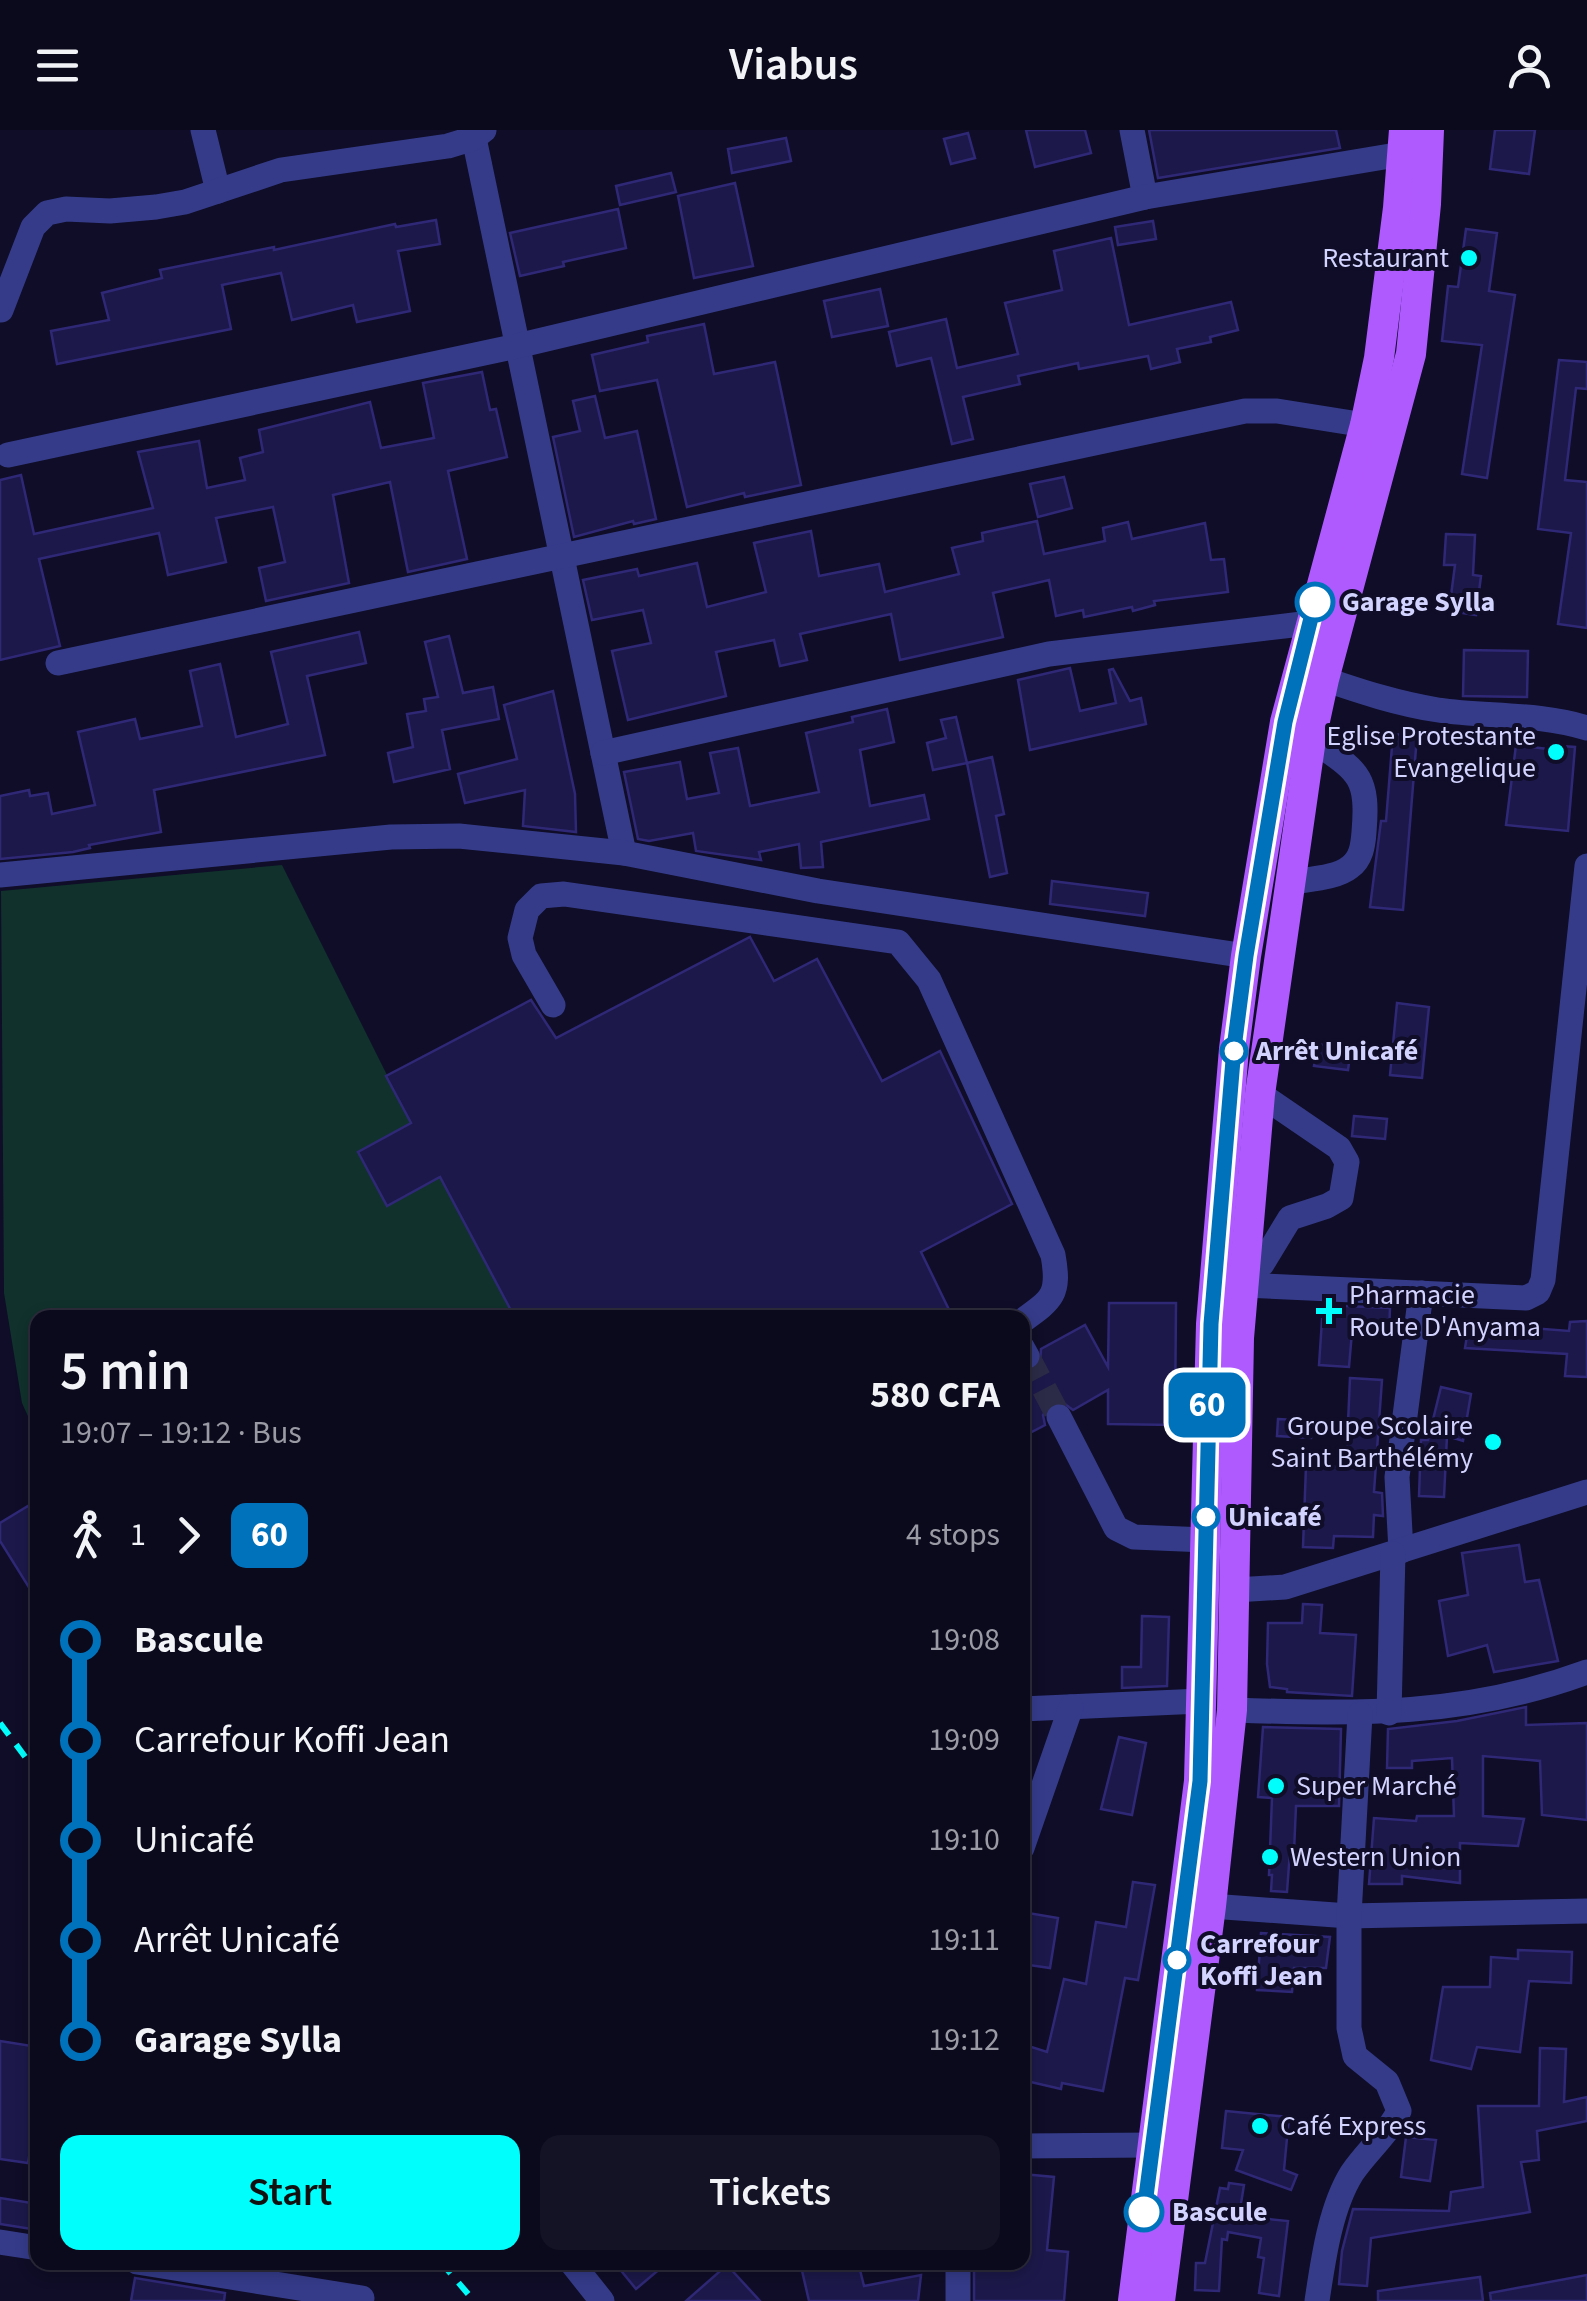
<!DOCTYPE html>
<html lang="en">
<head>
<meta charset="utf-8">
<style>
  :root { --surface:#0b0a1d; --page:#141326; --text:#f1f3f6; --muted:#9a9aa4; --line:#2b2b3b; --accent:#00fefc }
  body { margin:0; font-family:"Source Sans 3",sans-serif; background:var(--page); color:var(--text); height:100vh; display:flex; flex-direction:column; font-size:38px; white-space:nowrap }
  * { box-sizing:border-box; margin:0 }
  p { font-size:32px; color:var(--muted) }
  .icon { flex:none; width:55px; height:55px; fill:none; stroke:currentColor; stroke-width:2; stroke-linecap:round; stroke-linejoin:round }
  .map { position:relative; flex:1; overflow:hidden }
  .details { position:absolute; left:30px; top:1180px; width:1000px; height:960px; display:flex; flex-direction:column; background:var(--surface); border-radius:20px; box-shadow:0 5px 15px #0003,0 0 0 2px var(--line) }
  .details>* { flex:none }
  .badge { padding:0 20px; border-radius:15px; font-size:35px; line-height:65px }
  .map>.badge { position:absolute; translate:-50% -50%; box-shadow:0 0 0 5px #fff }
  .legs { display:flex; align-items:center; gap:15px; height:110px; padding:0 30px; font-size:32px }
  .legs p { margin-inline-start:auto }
  .headline { display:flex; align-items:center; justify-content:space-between; height:170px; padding:0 30px }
  h1 { font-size:55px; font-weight:600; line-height:75px }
  .action { display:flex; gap:20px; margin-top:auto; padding:20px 30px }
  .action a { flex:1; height:115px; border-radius:20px; background:var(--accent); color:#111; font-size:40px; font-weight:600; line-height:115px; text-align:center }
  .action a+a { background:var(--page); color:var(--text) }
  ul { padding:0 30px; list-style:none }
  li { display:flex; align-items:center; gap:35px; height:100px; font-size:38px }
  li i { display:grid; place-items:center; width:15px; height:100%; margin:0 12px; background:currentColor }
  li i::after { content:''; width:25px; height:25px; margin:-12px; border:8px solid; border-radius:50%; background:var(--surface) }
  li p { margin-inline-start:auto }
  li:first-child i { background:linear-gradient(#0000 50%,currentColor 0) }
  li:last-child i { background:linear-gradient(currentColor 50%,#0000 0) }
  header { display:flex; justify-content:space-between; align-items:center; height:130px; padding:0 30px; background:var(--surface); font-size:45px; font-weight:600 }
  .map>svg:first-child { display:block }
  .green { fill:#10312c }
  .building { fill:#1c1849; stroke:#2f2877; stroke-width:2.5 }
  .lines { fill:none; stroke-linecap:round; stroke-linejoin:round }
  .minor-tunnel { stroke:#2c2b47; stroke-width:25; stroke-dasharray:25 12; stroke-linecap:butt }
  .minor { stroke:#353b89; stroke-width:25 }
  .major { stroke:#af5aff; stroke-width:30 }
  .rail { stroke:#00fefc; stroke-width:6; stroke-dasharray:15 12; stroke-linecap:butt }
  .line-1-casing { stroke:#fff; stroke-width:22 }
  .line-1 { stroke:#0072bc; stroke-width:15 }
  .poi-dot { fill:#00fefc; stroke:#0f0d27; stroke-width:4 }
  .stop-1-dot { fill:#fff; stroke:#0072bc; stroke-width:5 }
  .labels { text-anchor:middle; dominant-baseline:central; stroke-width:8; stroke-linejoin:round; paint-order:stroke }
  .poi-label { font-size:28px; fill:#d3d3ff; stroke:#0f0d27; text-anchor:start }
  .stop-label { font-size:28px; font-weight:bold; fill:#d3d3ff; stroke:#0f0d27; text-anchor:start }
</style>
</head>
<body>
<header><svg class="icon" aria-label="menu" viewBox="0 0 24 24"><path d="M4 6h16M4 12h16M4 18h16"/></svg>Viabus<svg class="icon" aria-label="person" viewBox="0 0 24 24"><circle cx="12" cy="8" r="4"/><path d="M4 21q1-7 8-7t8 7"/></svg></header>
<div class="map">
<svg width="1587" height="2171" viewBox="0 0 1587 2171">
  <rect width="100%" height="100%" fill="#0f0d27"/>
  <polygon class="green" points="282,735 411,993 358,1023 388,1075 440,1047 515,1187 38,1188 37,1306 22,1273 4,1163 1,761"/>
  <g class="building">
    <polygon points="1026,0 1085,0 1091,23 1035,37"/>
    <polygon points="1149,0 1336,0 1340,18 1158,48"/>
    <polygon points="1495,0 1535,0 1529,44 1490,39"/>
    <polygon points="968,3 975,28 951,34 944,9"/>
    <polygon points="786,8 791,31 732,43 728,19"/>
    <polygon points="671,43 676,62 620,75 616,56"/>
    <polygon points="735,53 753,136 694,148 678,66"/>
    <polygon points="618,79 626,118 563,132 564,136 520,146 510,103"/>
    <polygon points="436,90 440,114 398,121 410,181 357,192 353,175 292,190 281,143 222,155 231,199 57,234 51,201 109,190 102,163 162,148 160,140 274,117 274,120 395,94 396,97"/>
    <polygon points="1153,91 1156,109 1118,115 1115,97"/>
    <polygon points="1466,99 1497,103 1489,161 1515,165 1487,348 1462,344 1482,215 1442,211 1448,156 1458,157"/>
    <polygon points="1111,108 1129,195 1231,172 1238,200 1210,207 1211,212 1177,219 1180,232 1151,239 1148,226 1079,239 1078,233 1018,246 1020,254 963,267 973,309 952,314 931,228 897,236 889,202 946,189 957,238 1018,224 1005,173 1062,160 1054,121"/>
    <polygon points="880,159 888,196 832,207 824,171"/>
    <polygon points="704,194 714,244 775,232 801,355 745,367 744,363 687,377 657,250 600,261 592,225 648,212 647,206"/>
    <polygon points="1559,230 1587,232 1587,259 1576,258 1565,350 1587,352 1587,498 1558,494 1571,403 1538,399"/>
    <polygon points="482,242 490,280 496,279 507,327 448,341 467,429 408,442 390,352 333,365 349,453 266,471 259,438 285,432 273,377 216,388 226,432 168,445 159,403 39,429 60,516 0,530 0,350 21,345 34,404 153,378 138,322 199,311 207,358 245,350 240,328 263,322 259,300 370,272 381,318 434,308 423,253"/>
    <polygon points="595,266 605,308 637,301 656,389 634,394 633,391 574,407 553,307 580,301 573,271"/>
    <polygon points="1064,347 1072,378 1038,387 1030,354"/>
    <polygon points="1037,391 1044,424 1105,411 1103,398 1128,392 1132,409 1205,393 1211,430 1224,429 1228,462 1154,471 1155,475 1133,481 1132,477 1084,487 1083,480 1056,486 1049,450 993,463 1003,507 900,530 891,484 800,504 807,530 780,536 774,510 716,522 726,566 628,590 612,521 651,513 643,480 592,490 583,450 637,439 639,446 697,433 707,477 766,462 754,413 811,401 819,446 879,434 885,462 959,444 952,418 983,411 982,403"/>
    <polygon points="1446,404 1475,405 1473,445 1481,446 1476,485 1449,481 1455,435 1444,435"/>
    <polygon points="359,502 366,533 307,546 325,625 154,660 161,702 89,715 90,718 73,722 0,729 0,666 29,660 30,666 48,663 52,684 95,675 78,602 135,589 140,609 202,596 190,541 220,534 236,607 288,594 271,522"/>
    <polygon points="449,506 463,563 493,557 499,589 442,600 450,639 394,652 388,623 413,617 407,584 426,581 424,569 438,567 425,512"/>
    <polygon points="1464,520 1528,521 1527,567 1463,566"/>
    <polygon points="1070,538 1080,581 1116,573 1109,540 1113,539 1130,571 1141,568 1146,594 1030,620 1018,550"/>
    <polygon points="553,561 575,664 576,702 523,696 525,660 465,673 458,644 517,629 504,575"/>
    <polygon points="887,579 894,612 860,620 870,676 924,665 929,689 821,712 823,737 801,738 799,714 759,722 761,730 696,721 693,703 649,711 638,709 624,642 680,632 687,669 719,663 710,623 738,618 750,676 819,662 806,603 853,592 852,587"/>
    <polygon points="956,587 967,633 933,640 927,613 946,608 941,590"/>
    <polygon points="1393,604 1417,606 1403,780 1370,777 1381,691 1386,691"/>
    <polygon points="1516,615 1548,619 1548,615 1575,617 1568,701 1506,695"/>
    <polygon points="992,627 1004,684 996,686 1007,743 990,747 967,633"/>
    <polygon points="1052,751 1148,763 1145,786 1050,774"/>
    <polygon points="750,807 774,851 817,829 882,951 940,921 1012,1074 921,1122 953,1188 515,1188 440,1047 387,1076 358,1022 411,993 386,946 531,870 556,908"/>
    <polygon points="1397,873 1429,877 1422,948 1390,945"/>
    <polygon points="1317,914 1351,918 1348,940 1314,936"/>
    <polygon points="1354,986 1387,989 1385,1009 1352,1006"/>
    <polygon points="1109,1173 1176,1173 1175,1295 1108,1294 1108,1260 1073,1280 1061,1271 1051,1273 1043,1285 1045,1295 1022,1307 1022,1241 1034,1241 1040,1235 1041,1219 1085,1195 1108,1237"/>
    <polygon points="1323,1175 1390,1178 1389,1205 1352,1202 1349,1237 1319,1235"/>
    <polygon points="1587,1191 1587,1247 1565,1246 1567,1224 1465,1218 1469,1193 1569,1201 1570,1192"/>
    <polygon points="1350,1248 1382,1250 1374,1362 1382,1363 1383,1386 1374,1385 1373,1407 1334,1406 1333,1418 1303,1417 1306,1336 1346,1337"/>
    <polygon points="1441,1257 1471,1264 1463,1311 1447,1306 1444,1367 1419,1366 1421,1310 1428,1310"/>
    <polygon points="1278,1289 1311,1291 1311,1308 1277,1306"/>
    <polygon points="28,1376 38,1391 38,1472 0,1411 0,1393"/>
    <polygon points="1519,1415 1525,1452 1539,1450 1558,1531 1494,1542 1487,1515 1448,1526 1439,1471 1468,1465 1462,1423"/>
    <polygon points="1303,1474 1322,1475 1320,1503 1356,1505 1352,1566 1287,1562 1287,1559 1270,1557 1267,1534 1268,1493 1302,1493"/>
    <polygon points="1142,1486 1169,1487 1167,1556 1122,1558 1122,1537 1141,1537"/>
    <polygon points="1526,1577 1526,1595 1587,1593 1587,1690 1542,1685 1540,1631 1483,1626 1483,1686 1524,1689 1518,1716 1460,1713 1460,1753 1402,1746 1402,1754 1369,1754 1374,1688 1416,1691 1417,1686 1454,1686 1452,1628 1412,1631 1412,1638 1387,1638 1388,1599 1457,1591"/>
    <polygon points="1263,1597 1341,1599 1339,1676 1296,1676 1294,1722 1290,1721 1287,1762 1271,1761 1272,1745 1269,1745 1272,1668 1258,1667"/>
    <polygon points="1119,1607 1146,1613 1132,1685 1101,1679"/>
    <polygon points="1133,1752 1155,1755 1138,1850 1125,1848 1103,1961 1062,1953 1061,1959 1022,1950 1022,1914 1047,1922 1064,1849 1086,1854 1096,1792 1126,1797"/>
    <polygon points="1022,1782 1058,1788 1050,1838 1022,1834"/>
    <polygon points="1261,1803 1330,1807 1326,1838 1294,1838 1292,1862 1257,1860"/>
    <polygon points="1518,1820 1572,1822 1571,1853 1529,1851 1520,1922 1477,1917 1471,1939 1431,1930 1443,1857 1490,1857 1491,1827 1518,1829"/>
    <polygon points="0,1911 38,1917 38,1975 28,2033 0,2029"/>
    <polygon points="1540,1918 1566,1919 1564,1972 1587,1967 1587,1991 1537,2001 1539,2030 1521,2032 1530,2082 1371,2108 1367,2156 1339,2154 1342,2121 1353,2079 1449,2081 1451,2062 1483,2057 1478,1976 1539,1976"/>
    <polygon points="1226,1981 1289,1987 1284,2040 1297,2045 1291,2060 1236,2040 1243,2020 1222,2018"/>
    <polygon points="1406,2007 1436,2010 1430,2051 1401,2047"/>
    <polygon points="1022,2044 1054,2047 1047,2120 1068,2122 1064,2171 974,2171 974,2132 1022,2132"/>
    <polygon points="1229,2053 1244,2055 1239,2086 1288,2091 1279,2166 1259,2163 1264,2128 1258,2127 1261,2108 1228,2102 1227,2110 1222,2109 1219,2161 1195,2160 1196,2133 1205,2133 1220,2058 1228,2059"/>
    <polygon points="0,2068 38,2074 38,2100 0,2094"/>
    <polygon points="614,2132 668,2132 636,2159"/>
    <polygon points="800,2132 858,2132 864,2156 921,2145 918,2171 809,2171"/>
    <polygon points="727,2135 760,2171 686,2171"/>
    <polygon points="1587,2145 1587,2171 1491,2171 1490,2163"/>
    <polygon points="1480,2147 1483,2171 1378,2171 1378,2161"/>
    <polygon points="135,2148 225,2163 224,2171 131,2171"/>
  </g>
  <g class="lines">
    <polyline class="minor-tunnel" points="1027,1226 1059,1287"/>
    <g class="minor">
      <polyline points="203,0 218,61"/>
      <polyline points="1132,0 1145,67"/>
      <polyline points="474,8 624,723"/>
      <polyline points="1,180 33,97 47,83 66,79 110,81 156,77 185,72 281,40 448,16 474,8 484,0"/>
      <polyline points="8,325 517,216 1145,67 1402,24"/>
      <polyline points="58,533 1245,281 1277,281 1365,295"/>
      <path d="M1324,549C1362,562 1399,574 1438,580C1488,587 1538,583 1587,598"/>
      <polyline points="603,623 1049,524 1310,493"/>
      <polyline points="0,745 391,707 459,706 624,723 818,761 1246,826"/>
      <path d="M1289,753C1306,749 1335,749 1350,737C1361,729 1363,716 1364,702C1369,644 1357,641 1311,609"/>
      <path d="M553,875L524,825L520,808L527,780L541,766L564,764L898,812L929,850L1053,1125C1060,1164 1053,1169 1022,1191"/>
      <polyline points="1244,1145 1262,1134 1290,1088 1327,1076 1341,1068 1347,1032 1339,1018 1260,964"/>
      <polyline points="1243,1155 1526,1168 1538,1162 1543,1150 1587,736"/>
      <polyline points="1022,1217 1027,1226"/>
      <polyline points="1059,1287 1116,1398 1134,1407 1206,1410"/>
      <polyline points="1401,1421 1397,1347 1421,1163"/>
      <polyline points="1235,1460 1285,1457 1587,1362"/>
      <polyline points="1022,1579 1201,1571"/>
      <path d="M1232,1580C1358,1584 1465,1587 1587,1542"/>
      <polyline points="1389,1583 1393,1424"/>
      <polyline points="1022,1718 1071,1577"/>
      <polyline points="1211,1776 1349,1786 1587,1781"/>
      <polyline points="1022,2016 1152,2015"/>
      <polyline points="0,2112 38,2118"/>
      <polyline points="137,2132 362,2168"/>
      <polyline points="571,2132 602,2171"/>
      <polyline points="958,2171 958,2132"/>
      <path d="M1317,2171C1323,2131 1330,2078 1352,2043C1367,2021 1387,2005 1399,1981L1387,1952L1355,1926L1349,1898V1786L1360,1584"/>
    </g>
    <g class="major">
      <polyline points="1133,2171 1199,1651 1211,1194 1234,919 1246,826 1285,592 1365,295 1379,228 1398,78 1404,0"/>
      <polyline points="1160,2171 1211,1776 1232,1580 1239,1208 1260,964 1311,609 1324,549 1411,224 1426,74 1429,0"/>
    </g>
    <g class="rail">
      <polyline points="0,1593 38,1644"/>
      <polyline points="441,2132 474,2171"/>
    </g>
  </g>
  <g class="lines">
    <g class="line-1-casing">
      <polyline id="line-1" points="1144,2082 1200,1651 1211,1194 1234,918 1246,826 1285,592 1315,472"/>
    </g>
    <use href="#line-1" class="line-1"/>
  </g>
  <g class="poi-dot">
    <circle cx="1469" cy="128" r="10"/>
    <circle cx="1556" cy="622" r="10"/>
    <path d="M1324 1166h10v10h10v10h-10v10h-10v-10h-10v-10h10z"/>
    <circle cx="1493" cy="1312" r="10"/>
    <circle cx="1276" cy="1656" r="10"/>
    <circle cx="1270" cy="1727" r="10"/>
    <circle cx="1260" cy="1996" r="10"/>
  </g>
  <g class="stop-1-dot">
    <circle cx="1315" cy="472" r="18"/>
    <circle cx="1234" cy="921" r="12"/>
    <circle cx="1206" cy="1387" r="12"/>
    <circle cx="1177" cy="1830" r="12"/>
    <circle cx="1144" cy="2082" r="18"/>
  </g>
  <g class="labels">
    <g class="poi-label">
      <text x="1449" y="128" text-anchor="end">Restaurant</text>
      <text x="1536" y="606" text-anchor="end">Eglise Protestante<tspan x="1536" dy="32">Evangelique</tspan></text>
      <text x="1349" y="1165">Pharmacie<tspan x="1349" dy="32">Route D'Anyama</tspan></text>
      <text x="1473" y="1296" text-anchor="end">Groupe Scolaire<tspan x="1473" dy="32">Saint Barthélémy</tspan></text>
      <text x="1296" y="1656">Super Marché</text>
      <text x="1290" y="1727">Western Union</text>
      <text x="1280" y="1996">Café Express</text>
    </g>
    <g class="stop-label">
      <text x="1342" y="472">Garage Sylla</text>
      <text x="1256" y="921">Arrêt Unicafé</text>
      <text x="1228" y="1387">Unicafé</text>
      <text x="1200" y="1814">Carrefour<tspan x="1200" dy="32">Koffi Jean</tspan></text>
      <text x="1172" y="2082">Bascule</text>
    </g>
  </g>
</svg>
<b class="badge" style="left:1207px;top:1275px;background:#0072bc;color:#fff">60</b>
<section class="details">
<div class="headline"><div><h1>5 min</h1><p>19:07 – 19:12 · Bus</p></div><b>580 CFA</b></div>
<div class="legs"><svg class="icon" aria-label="walk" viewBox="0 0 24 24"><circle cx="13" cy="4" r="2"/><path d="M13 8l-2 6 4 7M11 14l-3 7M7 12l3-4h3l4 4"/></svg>1<svg class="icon" aria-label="forward" viewBox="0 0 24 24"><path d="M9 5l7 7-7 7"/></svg><b class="badge" style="background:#0072bc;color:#fff">60</b><p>4 stops</p></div>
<ul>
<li><i style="color:#0072bc"></i><b>Bascule</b><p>19:08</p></li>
<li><i style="color:#0072bc"></i><span>Carrefour Koffi Jean</span><p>19:09</p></li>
<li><i style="color:#0072bc"></i><span>Unicafé</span><p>19:10</p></li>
<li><i style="color:#0072bc"></i><span>Arrêt Unicafé</span><p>19:11</p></li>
<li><i style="color:#0072bc"></i><b>Garage Sylla</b><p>19:12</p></li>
</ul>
<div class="action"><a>Start</a><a>Tickets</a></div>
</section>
</div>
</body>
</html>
